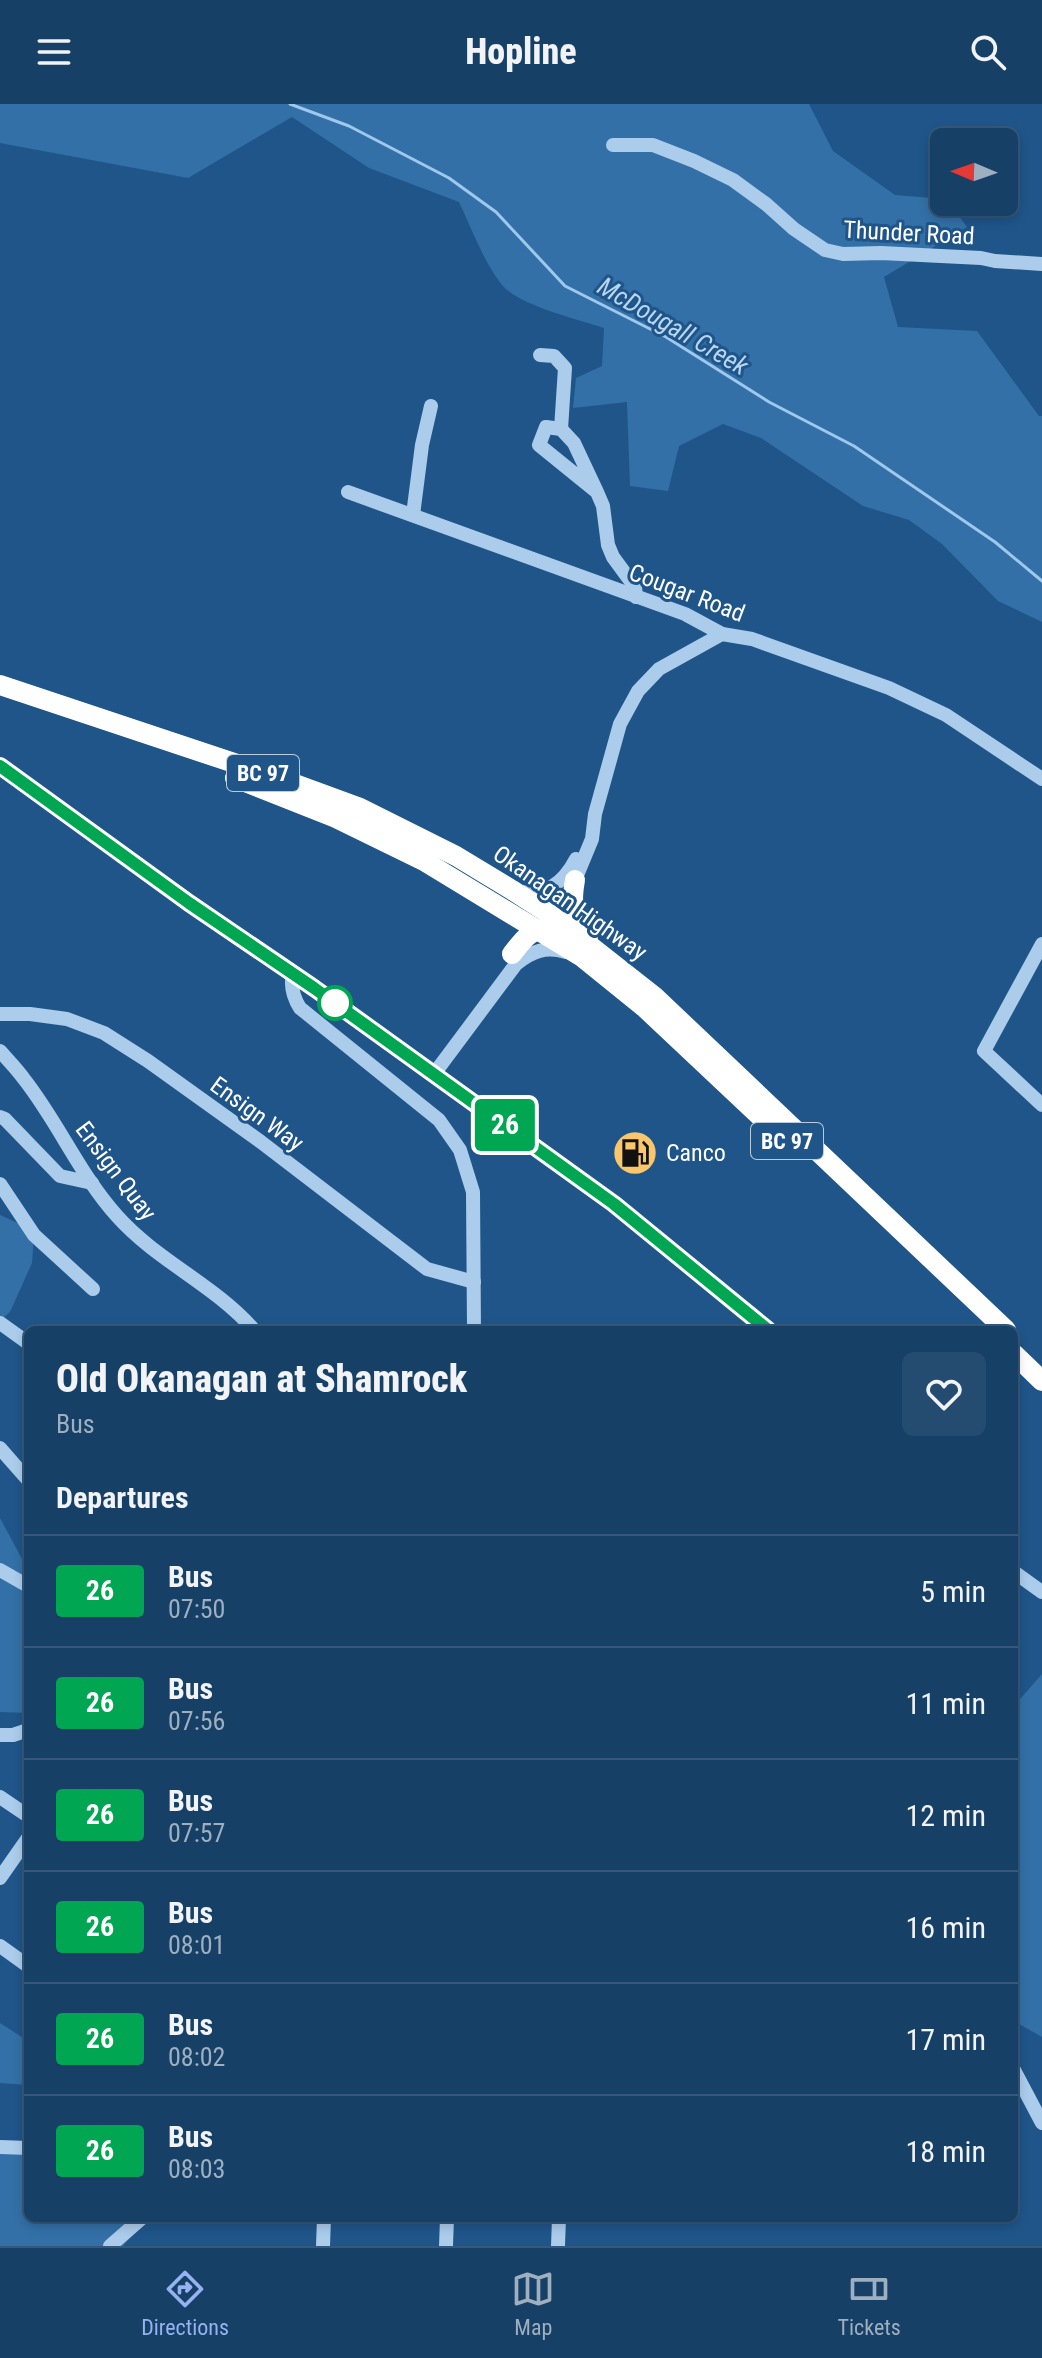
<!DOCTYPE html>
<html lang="en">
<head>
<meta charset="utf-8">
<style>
  :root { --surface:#174067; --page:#244b70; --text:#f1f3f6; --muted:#9eafc0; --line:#36597b; --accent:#95b2f1 }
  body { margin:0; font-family:"Roboto Condensed",sans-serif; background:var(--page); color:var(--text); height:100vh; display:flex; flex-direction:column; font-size:30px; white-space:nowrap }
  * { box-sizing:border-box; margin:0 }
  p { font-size:26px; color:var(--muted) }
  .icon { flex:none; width:44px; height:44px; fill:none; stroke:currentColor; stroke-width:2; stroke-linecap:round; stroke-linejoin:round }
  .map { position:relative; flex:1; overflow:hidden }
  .panel { position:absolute; left:24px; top:1222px; width:994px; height:896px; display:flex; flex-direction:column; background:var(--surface); border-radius:12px; box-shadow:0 4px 12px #0003,0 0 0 2px var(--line) }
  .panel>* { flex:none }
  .badge { padding:0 16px; border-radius:6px; font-size:28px; line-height:52px }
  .needle { width:52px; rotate:272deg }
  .controls { position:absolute; left:930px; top:24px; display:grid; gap:16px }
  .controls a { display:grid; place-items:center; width:88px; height:88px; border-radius:12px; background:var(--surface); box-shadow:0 4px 12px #0003,0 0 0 2px var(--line); font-size:40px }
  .map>.badge { position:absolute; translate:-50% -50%; box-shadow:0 0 0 4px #fff }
  h2 { padding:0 32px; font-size:30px; line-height:72px }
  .round { display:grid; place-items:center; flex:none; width:84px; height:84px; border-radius:12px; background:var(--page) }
  .head { display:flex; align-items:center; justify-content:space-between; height:136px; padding:0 32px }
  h1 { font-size:38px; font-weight:800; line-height:60px }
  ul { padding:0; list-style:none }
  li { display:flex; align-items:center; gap:24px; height:112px; padding:0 32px; border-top:2px solid var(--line) }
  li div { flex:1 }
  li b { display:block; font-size:30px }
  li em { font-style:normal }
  li .badge { min-width:88px; font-weight:700; text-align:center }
  header { display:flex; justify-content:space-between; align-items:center; height:104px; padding:0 32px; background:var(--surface); font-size:36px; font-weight:800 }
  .dock { display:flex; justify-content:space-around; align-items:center; height:112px; border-top:2px solid var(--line); background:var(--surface); font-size:22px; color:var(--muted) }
  .dock a { display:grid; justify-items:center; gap:4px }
  .dock .active { color:var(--accent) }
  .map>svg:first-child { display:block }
  .green { fill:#3370a7 }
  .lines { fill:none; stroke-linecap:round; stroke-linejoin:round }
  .stream { stroke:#9ec8ec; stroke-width:3 }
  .minor { stroke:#abcceb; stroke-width:14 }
  .highway { stroke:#fff; stroke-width:20 }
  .line-casing { stroke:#fff; stroke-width:18 }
  .line { stroke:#00a651; stroke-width:12 }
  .stop-dot { fill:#fff; stroke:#00a651; stroke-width:4 }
  .labels { text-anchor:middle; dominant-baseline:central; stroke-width:6; stroke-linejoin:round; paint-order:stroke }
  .shield { fill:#1f5589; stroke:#bcccdc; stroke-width:2 }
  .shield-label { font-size:22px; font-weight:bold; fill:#fff }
  .street-label { font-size:24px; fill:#fff; stroke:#1f5589 }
  .poi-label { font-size:24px; fill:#fff; stroke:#1f5589; text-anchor:start }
  .water-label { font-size:26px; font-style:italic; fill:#b7d6f2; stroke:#1f5589 }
</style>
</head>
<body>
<header><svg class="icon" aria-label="menu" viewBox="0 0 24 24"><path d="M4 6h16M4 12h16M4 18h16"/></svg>Hopline<svg class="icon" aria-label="search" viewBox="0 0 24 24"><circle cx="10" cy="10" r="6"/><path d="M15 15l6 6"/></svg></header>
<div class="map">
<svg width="1042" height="2142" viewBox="0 0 1042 2142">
  <rect width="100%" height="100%" fill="#1f5589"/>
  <g class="green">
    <path d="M0,0H809L833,47L895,91L944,95V98H949L967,123L884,173L898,223L977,227L1039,312H1042V518L998,497L942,440L909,416L863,402L761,334L723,320L679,342L668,387L630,382L627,298L573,304L576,274L602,262L604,224C579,216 518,201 502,181C483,157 472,125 459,98L369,64L292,13L188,74L0,39Z"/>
    <polygon points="0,1111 29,1124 34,1131 32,1159 10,1208 0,1217"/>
    <polygon points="0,1414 28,1466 28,1609 0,1608"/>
    <polygon points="1042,1570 1042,1933 1014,1917 1014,1602"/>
    <polygon points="0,1919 28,1937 28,1981 0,1979"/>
    <polygon points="0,2044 28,2045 28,2114 147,2114 123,2142 0,2142"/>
  </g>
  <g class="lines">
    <polyline class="stream" points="290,0 349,22 449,74 496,108 565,182 666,233 769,298 854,342 995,438 1042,477"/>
    <g class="minor">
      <polyline points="613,41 653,41 694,57 733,76 766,100 794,125 825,146 843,150 881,149 981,154 995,157 1042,160"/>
      <polyline points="540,251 554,252 565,264 561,325"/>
      <polyline points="348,388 685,510 722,530 752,535 889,584 946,611 1042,675"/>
      <polyline points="597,388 574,339 561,325 546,323 539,341 597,388 603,402 608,441 613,453 635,483 636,493"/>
      <polyline points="413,411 422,341 431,302"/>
      <polyline points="0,662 614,1100 768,1226"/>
      <polyline points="575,776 592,735 595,710 620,620 638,587 659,565 722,530"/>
      <path d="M516,787C545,793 563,780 576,755"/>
      <polyline points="1042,840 984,947 1042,1001"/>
      <path d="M293,870C290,883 293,893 300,904L439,1016L460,1046L473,1088L474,1226"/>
      <polyline points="0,910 30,910 67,915 104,929 148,957 261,1038 427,1165 474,1178"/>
      <path d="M0,947C8,956 17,965 24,975C58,1018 80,1071 117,1112C157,1157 215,1181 254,1226"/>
      <path d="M434,970L516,860C532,847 546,842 566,848"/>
      <polyline points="0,1013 5,1015 60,1072 92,1079"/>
      <polyline points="0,1080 34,1131 93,1185"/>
      <polyline points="0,1219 28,1239"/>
      <polyline points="0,1344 28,1376"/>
      <polyline points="0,1466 28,1482"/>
      <polyline points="1014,1468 1042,1488"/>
      <polyline points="0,1631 13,1631 28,1626"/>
      <polyline points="0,1693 28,1712"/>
      <polyline points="0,1774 28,1734"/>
      <polyline points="0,1842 28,1862"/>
      <polyline points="1014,1966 1042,2019"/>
      <polyline points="0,2043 28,2044"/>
      <polyline points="110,2142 142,2114"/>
      <polyline points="323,2142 324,2114"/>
      <polyline points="446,2142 447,2114"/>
      <polyline points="558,2142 559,2114"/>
    </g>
    <g class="highway">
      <polyline points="0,581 270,671 360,704 456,752 512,786 551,811 654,892 1006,1226"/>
      <polyline points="235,674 336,714 424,757 582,853 645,904 796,1046"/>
      <path d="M575,776C571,798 572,817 588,833"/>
      <path d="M512,850C523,836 531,823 551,825"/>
      <polyline points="1014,1250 1042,1277"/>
    </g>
  </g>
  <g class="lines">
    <g class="line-casing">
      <polyline id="line" points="0,662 189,799 314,884 614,1100 768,1226"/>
    </g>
    <use href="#line" class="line"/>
  </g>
  <defs>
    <g id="fuel-disc" transform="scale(2.3)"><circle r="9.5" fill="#f9c66b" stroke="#1f5589"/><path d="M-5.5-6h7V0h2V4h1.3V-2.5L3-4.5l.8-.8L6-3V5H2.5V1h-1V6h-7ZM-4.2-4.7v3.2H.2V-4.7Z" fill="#111"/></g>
  </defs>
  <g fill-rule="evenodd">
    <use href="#fuel-disc" x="635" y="1049"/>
  </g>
  <circle class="stop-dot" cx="335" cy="899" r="16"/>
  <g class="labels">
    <g class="shield">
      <rect x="227" y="651" width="72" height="36" rx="6"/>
      <rect x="751" y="1019" width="72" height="36" rx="6"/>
    </g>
    <g class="shield-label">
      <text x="263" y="669">BC 97</text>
      <text x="787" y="1037">BC 97</text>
    </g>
    <g class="street-label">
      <text transform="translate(909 129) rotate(3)">Thunder Road</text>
      <text transform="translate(687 489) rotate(21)">Cougar Road</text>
      <text transform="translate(570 799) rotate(35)">Okanagan Highway</text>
      <text transform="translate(257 1010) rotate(36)">Ensign Way</text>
      <text transform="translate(116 1067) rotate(53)">Ensign Quay</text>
    </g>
    <g class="poi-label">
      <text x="666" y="1049">Canco</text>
    </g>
    <g class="water-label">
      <text transform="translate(673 222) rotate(30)">McDougall Creek</text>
    </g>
  </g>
</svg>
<div class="controls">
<a><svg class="needle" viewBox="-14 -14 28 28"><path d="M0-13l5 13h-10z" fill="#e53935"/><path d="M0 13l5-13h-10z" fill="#9eafc0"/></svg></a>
</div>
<b class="badge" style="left:505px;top:1021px;background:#00a651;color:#fff">26</b>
<section class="panel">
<div class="head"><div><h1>Old Okanagan at Shamrock</h1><p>Bus</p></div><a class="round"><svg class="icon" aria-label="heart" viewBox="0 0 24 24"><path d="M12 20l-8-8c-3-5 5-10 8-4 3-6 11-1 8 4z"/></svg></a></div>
<h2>Departures</h2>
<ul>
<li><span class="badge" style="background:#00a651;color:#fff">26</span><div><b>Bus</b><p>07:50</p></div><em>5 min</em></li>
<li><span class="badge" style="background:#00a651;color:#fff">26</span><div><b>Bus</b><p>07:56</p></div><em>11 min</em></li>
<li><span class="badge" style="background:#00a651;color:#fff">26</span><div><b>Bus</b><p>07:57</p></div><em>12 min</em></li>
<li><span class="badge" style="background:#00a651;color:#fff">26</span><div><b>Bus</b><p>08:01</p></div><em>16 min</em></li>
<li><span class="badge" style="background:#00a651;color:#fff">26</span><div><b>Bus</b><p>08:02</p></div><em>17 min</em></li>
<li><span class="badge" style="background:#00a651;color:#fff">26</span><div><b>Bus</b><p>08:03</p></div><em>18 min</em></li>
</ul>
</section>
</div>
<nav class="dock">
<a class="active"><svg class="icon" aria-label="directions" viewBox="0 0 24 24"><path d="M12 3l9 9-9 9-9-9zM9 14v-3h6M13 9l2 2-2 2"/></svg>Directions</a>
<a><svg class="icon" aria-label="map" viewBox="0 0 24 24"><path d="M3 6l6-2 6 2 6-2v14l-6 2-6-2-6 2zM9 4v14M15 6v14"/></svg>Map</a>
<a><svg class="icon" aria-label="tickets" viewBox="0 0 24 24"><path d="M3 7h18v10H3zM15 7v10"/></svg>Tickets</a>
</nav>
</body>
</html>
